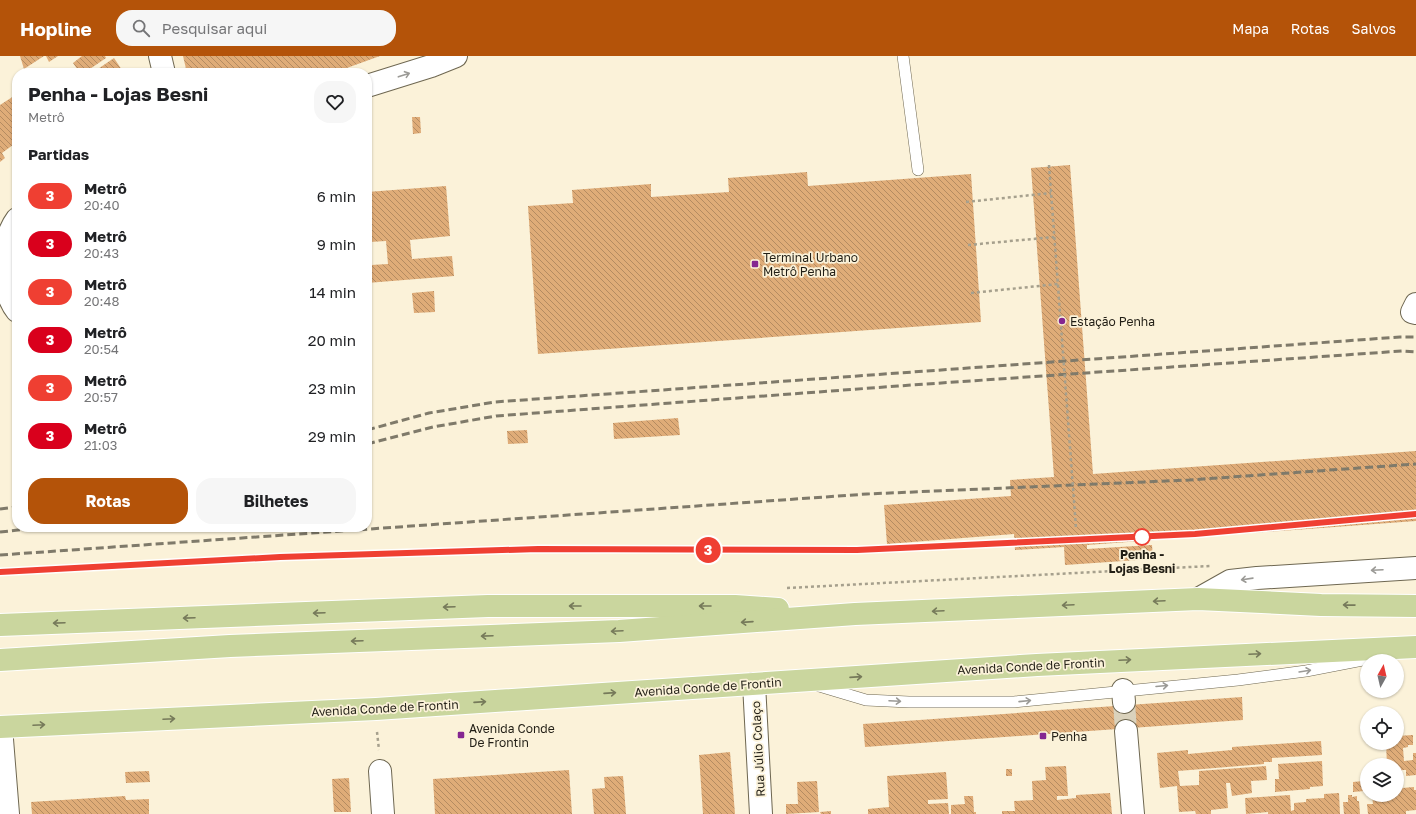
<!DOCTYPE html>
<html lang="pt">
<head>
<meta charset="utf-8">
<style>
  :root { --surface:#fff; --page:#f6f6f6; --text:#202124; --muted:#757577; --accent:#b45309 }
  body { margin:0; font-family:"Golos Text",sans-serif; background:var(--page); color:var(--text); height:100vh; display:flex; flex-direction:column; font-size:15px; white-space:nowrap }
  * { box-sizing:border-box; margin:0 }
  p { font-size:13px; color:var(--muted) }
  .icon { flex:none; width:22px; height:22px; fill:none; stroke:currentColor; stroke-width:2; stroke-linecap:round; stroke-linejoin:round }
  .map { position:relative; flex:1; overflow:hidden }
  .sheet { position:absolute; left:12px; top:12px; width:360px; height:464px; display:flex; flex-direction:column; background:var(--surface); border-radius:16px; box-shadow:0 1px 3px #0004 }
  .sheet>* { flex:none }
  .badge { padding:0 8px; border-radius:13px; font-size:14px; line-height:26px }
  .needle { width:26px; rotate:8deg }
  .controls { position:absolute; left:1360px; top:598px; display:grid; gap:8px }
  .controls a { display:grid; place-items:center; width:44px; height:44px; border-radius:50%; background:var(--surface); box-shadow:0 1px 3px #0004; font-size:20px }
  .map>.badge { position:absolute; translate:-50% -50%; box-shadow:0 0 0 2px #fff }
  h2 { padding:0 16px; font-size:15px; line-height:36px }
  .round { display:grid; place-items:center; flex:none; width:42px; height:42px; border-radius:16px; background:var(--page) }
  .head { display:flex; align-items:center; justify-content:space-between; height:68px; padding:0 16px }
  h1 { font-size:19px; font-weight:700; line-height:30px }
  .action { display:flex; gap:8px; margin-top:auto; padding:8px 16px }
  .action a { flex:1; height:46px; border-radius:16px; background:var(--accent); color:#fff; font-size:16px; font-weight:700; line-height:46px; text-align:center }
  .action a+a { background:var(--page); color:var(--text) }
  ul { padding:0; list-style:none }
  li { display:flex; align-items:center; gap:12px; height:48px; padding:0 16px }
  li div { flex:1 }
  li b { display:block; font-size:15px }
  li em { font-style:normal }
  li .badge { min-width:44px; font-weight:700; text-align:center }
  header { display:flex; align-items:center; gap:24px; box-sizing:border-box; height:56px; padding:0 20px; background:var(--accent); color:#fff }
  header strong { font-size:19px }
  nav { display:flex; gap:22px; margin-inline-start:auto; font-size:14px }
  .search { width:280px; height:36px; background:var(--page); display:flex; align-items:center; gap:10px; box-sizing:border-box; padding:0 14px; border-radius:16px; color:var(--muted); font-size:15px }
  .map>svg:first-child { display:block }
  .building { fill:url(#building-back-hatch); fill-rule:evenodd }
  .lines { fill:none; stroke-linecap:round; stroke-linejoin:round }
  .minor-tunnel { stroke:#dad2bc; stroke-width:22; stroke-dasharray:22 11; stroke-linecap:butt }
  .service-casing { stroke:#6e6751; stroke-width:12 }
  .minor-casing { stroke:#6e6751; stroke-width:24 }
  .tertiary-casing { stroke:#6e6751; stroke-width:24 }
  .trunk-casing { stroke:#fff; stroke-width:24 }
  .path { stroke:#a6a08d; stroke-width:2.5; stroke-dasharray:3 3; stroke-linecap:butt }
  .service { stroke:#fff; stroke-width:11 }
  .minor { stroke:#fff; stroke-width:22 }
  .tertiary { stroke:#fff; stroke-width:22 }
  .trunk { stroke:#cad69e; stroke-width:22 }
  .rail { stroke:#7f7a6a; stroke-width:3; stroke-dasharray:8 4; stroke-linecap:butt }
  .path-bridge { stroke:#a6a08d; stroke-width:2.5; stroke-dasharray:3 3; stroke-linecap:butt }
  .oneway { stroke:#9b9a96 }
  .oneway2 { stroke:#767a5a }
  .line-casing { stroke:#fff; stroke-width:9 }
  .line { stroke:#ef3f32; stroke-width:6 }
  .poi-dot { fill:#842691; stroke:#fbf2d9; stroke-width:1.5 }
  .stop-dot { fill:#fff; stroke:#ef3f32; stroke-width:2 }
  .labels { text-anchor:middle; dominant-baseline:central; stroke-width:3.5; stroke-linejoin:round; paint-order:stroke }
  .poi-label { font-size:12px; fill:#211e15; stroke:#fbf2d9; text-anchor:start }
  .stop-label { font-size:12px; font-weight:bold; fill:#211e15; stroke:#fbf2d9 }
  .street-label { font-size:12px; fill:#211e15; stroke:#fbf2d9 }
</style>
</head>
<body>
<header>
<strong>Hopline</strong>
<div class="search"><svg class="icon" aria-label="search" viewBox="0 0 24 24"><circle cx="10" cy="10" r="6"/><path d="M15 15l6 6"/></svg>Pesquisar aqui</div>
<nav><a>Mapa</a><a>Rotas</a><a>Salvos</a></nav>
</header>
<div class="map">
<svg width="1416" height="758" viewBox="0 0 1416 758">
  <defs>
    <pattern id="building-back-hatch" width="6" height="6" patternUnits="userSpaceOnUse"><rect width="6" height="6" fill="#dfac78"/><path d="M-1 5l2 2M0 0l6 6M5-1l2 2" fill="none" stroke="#b48b61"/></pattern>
  </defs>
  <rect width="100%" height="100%" fill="#fbf2d9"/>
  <g class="building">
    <polygon points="20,0 44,0 24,13"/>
    <polygon points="46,0 58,0 49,6"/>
    <polygon points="82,0 105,0 106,2 84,17 80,17 73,7"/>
    <polygon points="183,0 380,0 333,17 187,17"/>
    <polygon points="114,2 124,17 92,17"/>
    <polygon points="17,38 17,86 2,97 5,102 0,106 0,49"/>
    <polygon points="412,61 420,61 421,77 413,78"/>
    <polygon points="1070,109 1093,418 1416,395 1416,465 1087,489 1087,493 1152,489 1153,503 1065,509 1064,491 1015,494 1014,478 887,488 884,449 1011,440 1010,424 1054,421 1031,112"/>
    <polygon points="807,116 808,130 971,118 981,266 538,298 528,150 573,147 572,134 651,128 651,141 729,136 728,122"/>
    <path d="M446,130L450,180L410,184L412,203L452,200L454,220L367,227V136ZM386,185L388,208L371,209L370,186Z"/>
    <polygon points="434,235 435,256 414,257 412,237"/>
    <polygon points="678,362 680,379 614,383 613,367"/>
    <polygon points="527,374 528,387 508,388 507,375"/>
    <polygon points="1242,641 1243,664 865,691 863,668"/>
    <polygon points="1413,679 1413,689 1408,689 1408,691 1403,692 1404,705 1413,704 1413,697 1416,697 1416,719 1406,720 1406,714 1402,714 1402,732 1414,731 1414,734 1416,734 1416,754 1406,755 1406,758 1368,758 1367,748 1373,748 1372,739 1397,739 1397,709 1387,709 1386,687 1397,687 1397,680"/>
    <polygon points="1321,685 1322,699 1272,702 1272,706 1264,706 1264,708 1178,715 1180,730 1199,729 1199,715 1266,710 1267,724 1251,725 1252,737 1232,740 1230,727 1226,727 1228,752 1211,754 1211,758 1196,758 1195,755 1179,756 1177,730 1160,732 1157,697 1188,694 1188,698 1232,694 1232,691"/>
    <polygon points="730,696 735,758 703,758 699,699"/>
    <polygon points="1322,705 1323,730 1310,731 1310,733 1275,736 1275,723 1279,723 1278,708"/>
    <polygon points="1066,710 1068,740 1057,740 1057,744 1076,742 1076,739 1110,737 1112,758 1002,758 1002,755 1015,755 1014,745 1033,744 1032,725 1046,724 1045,711"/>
    <rect x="1006" y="713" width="6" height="7"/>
    <polygon points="569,714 572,758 435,758 433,723"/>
    <polygon points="149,715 150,726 126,727 125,716"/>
    <polygon points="946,716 948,743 928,744 928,748 948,747 949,758 868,758 868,753 889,751 887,720"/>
    <polygon points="623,720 626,758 594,758 592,733 605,732 604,721"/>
    <polygon points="349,722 351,756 334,756 332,723"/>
    <polygon points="817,725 819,756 786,758 786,748 798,748 797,726"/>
    <polygon points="1363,725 1364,735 1353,736 1353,726"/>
    <polygon points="1339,737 1340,758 1268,758 1268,756 1246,758 1245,742 1290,739 1291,755 1294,754 1294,747 1306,746 1306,743 1324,742 1324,738"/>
    <polygon points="1348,739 1352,739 1352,741 1357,740 1357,745 1359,745 1360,758 1344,758 1343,746 1348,746"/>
    <polygon points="125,740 126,744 149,743 149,758 32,758 31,746"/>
    <polygon points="964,740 973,740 974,756 976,756 976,758 951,758 951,749 965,748"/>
    <polygon points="831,755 831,758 821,758 820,756"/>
  </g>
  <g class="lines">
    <polyline class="minor-tunnel" points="1124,646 1126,675"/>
    <g class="service-casing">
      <g id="service">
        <polyline points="903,0 918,114"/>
        <polyline points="819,630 866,644 909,646 1014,646 1238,624 1306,615 1373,602"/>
      </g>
    </g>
    <g class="minor-casing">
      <g id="minor">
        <polyline points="160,0 164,17"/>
        <polyline points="1416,248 1412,256 1416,257"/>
        <polyline points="1123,634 1124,646"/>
        <polyline points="1,671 8,758"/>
        <polyline points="1126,675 1133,758"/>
        <polyline points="380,715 383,758"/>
      </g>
    </g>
    <g class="tertiary-casing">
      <g id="tertiary">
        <polyline points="367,30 431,10 456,0"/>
        <path d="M17,163C0,186 0,233 17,255"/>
        <polyline points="1198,543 1230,525 1257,522 1416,512"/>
        <polyline points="754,628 761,758"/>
      </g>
    </g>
    <g class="trunk-casing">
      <g id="trunk">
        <polyline points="0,569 488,550 735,550 778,553"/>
        <polyline points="0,604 230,590 619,575 855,558 1198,543 1321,549 1416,550"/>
        <polyline points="0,671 376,653 1037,609 1416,591"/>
      </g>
    </g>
    <g class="path">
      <polyline points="966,146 1051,137"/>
      <polyline points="968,189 1054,181"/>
      <polyline points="971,237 1058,228"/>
      <polyline points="787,532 1210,510"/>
      <polyline points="377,676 379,694"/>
    </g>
    <use href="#service" class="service"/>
    <use href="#minor" class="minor"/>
    <use href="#tertiary" class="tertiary"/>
    <use href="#trunk" class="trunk"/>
    <g class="rail">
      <polyline points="367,374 429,357 495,346 1400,281 1416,281"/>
      <polyline points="367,388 433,371 496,360 898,330 1402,295 1416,296"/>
      <polyline points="0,453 17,451"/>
      <polyline points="0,476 46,471"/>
      <polyline points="0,499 867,438 1189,424 1416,408"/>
      <polyline points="0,516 280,501 538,493 857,494 1195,478 1416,458"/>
    </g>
    <polyline class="path-bridge" points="1049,109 1076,472"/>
  </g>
  <defs><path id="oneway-shaft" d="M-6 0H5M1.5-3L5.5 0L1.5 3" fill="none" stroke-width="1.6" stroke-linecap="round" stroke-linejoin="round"/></defs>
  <g class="oneway">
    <use href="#oneway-shaft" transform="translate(404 19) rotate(-18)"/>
    <use href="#oneway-shaft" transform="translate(1377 514) rotate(177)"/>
    <use href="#oneway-shaft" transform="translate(1247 523) rotate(172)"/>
    <use href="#oneway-shaft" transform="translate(1305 615) rotate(-9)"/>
    <use href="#oneway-shaft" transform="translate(1162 630) rotate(-5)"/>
    <use href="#oneway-shaft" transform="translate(895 645) rotate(3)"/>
    <use href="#oneway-shaft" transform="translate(1025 645) rotate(-6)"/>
  </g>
  <g class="oneway2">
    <use href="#oneway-shaft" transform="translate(1159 545) rotate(177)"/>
    <use href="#oneway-shaft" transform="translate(1068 549) rotate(177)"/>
    <use href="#oneway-shaft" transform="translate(1349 549) rotate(-179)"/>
    <use href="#oneway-shaft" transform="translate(575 550) rotate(180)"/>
    <use href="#oneway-shaft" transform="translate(705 550) rotate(180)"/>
    <use href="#oneway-shaft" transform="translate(449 551) rotate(178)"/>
    <use href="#oneway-shaft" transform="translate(938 555) rotate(177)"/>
    <use href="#oneway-shaft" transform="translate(319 557) rotate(178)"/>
    <use href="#oneway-shaft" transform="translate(189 562) rotate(178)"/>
    <use href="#oneway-shaft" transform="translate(747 566) rotate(176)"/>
    <use href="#oneway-shaft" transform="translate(59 567) rotate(178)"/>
    <use href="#oneway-shaft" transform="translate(617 575) rotate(177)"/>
    <use href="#oneway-shaft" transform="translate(487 580) rotate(178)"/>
    <use href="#oneway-shaft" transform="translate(357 585) rotate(178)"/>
    <use href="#oneway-shaft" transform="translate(1255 598) rotate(-3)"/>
    <use href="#oneway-shaft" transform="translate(1125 604) rotate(-3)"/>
    <use href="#oneway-shaft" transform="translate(856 621) rotate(-4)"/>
    <use href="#oneway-shaft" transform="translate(610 637) rotate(-4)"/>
    <use href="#oneway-shaft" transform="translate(480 646) rotate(-4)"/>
    <use href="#oneway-shaft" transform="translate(169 663) rotate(-3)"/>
    <use href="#oneway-shaft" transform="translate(39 669) rotate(-3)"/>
  </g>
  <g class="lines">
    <g class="line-casing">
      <polyline id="line" points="0,516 280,501 538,493 857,494 1195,478 1416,458"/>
    </g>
    <use href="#line" class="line"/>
  </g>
  <g class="poi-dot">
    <rect x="751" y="204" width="8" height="8" rx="2"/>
    <circle cx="1062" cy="265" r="4"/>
    <rect x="457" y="675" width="8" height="8" rx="2"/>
    <rect x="1039" y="676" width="8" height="8" rx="2"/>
  </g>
  <circle class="stop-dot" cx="1142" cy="481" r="8"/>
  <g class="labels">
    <g class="poi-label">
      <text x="763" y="201">Terminal Urbano<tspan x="763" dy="14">Metrô Penha</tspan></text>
      <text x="1070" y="265">Estação Penha</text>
      <text x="469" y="672">Avenida Conde<tspan x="469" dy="14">De Frontin</tspan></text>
      <text x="1051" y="680">Penha</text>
    </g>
    <g class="stop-label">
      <text x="1142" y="498">Penha -<tspan x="1142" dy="14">Lojas Besni</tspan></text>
    </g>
    <g class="street-label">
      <text transform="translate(1031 610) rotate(-3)">Avenida Conde de Frontin</text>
      <text transform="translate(708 631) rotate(-4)">Avenida Conde de Frontin</text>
      <text transform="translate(385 652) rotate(-3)">Avenida Conde de Frontin</text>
      <text transform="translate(758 693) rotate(-93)">Rua Júlio Colaço</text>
    </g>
  </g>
</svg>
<div class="controls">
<a><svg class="needle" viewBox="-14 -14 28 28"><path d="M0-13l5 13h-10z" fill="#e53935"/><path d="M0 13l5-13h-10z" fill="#757577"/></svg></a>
<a><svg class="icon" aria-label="locate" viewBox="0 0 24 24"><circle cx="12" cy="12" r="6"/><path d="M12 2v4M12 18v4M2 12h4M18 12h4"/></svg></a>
<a><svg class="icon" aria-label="layers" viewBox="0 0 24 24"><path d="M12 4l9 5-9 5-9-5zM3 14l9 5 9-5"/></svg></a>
</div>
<b class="badge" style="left:708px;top:494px;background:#ef3f32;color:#fff">3</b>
<section class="sheet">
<div class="head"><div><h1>Penha - Lojas Besni</h1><p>Metrô</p></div><a class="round"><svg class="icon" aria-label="heart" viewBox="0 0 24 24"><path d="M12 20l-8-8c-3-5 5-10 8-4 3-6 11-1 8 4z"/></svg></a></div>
<h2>Partidas</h2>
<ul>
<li><span class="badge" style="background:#ef3f32;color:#fff">3</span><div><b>Metrô</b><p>20:40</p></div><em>6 min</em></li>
<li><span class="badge" style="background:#d9001c;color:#fff">3</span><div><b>Metrô</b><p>20:43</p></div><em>9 min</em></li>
<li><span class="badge" style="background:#ef3f32;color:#fff">3</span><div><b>Metrô</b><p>20:48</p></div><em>14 min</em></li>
<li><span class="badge" style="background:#d9001c;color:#fff">3</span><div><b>Metrô</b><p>20:54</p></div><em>20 min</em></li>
<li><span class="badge" style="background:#ef3f32;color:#fff">3</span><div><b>Metrô</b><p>20:57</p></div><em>23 min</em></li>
<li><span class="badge" style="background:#d9001c;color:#fff">3</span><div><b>Metrô</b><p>21:03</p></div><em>29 min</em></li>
</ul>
<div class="action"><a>Rotas</a><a>Bilhetes</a></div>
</section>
</div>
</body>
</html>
